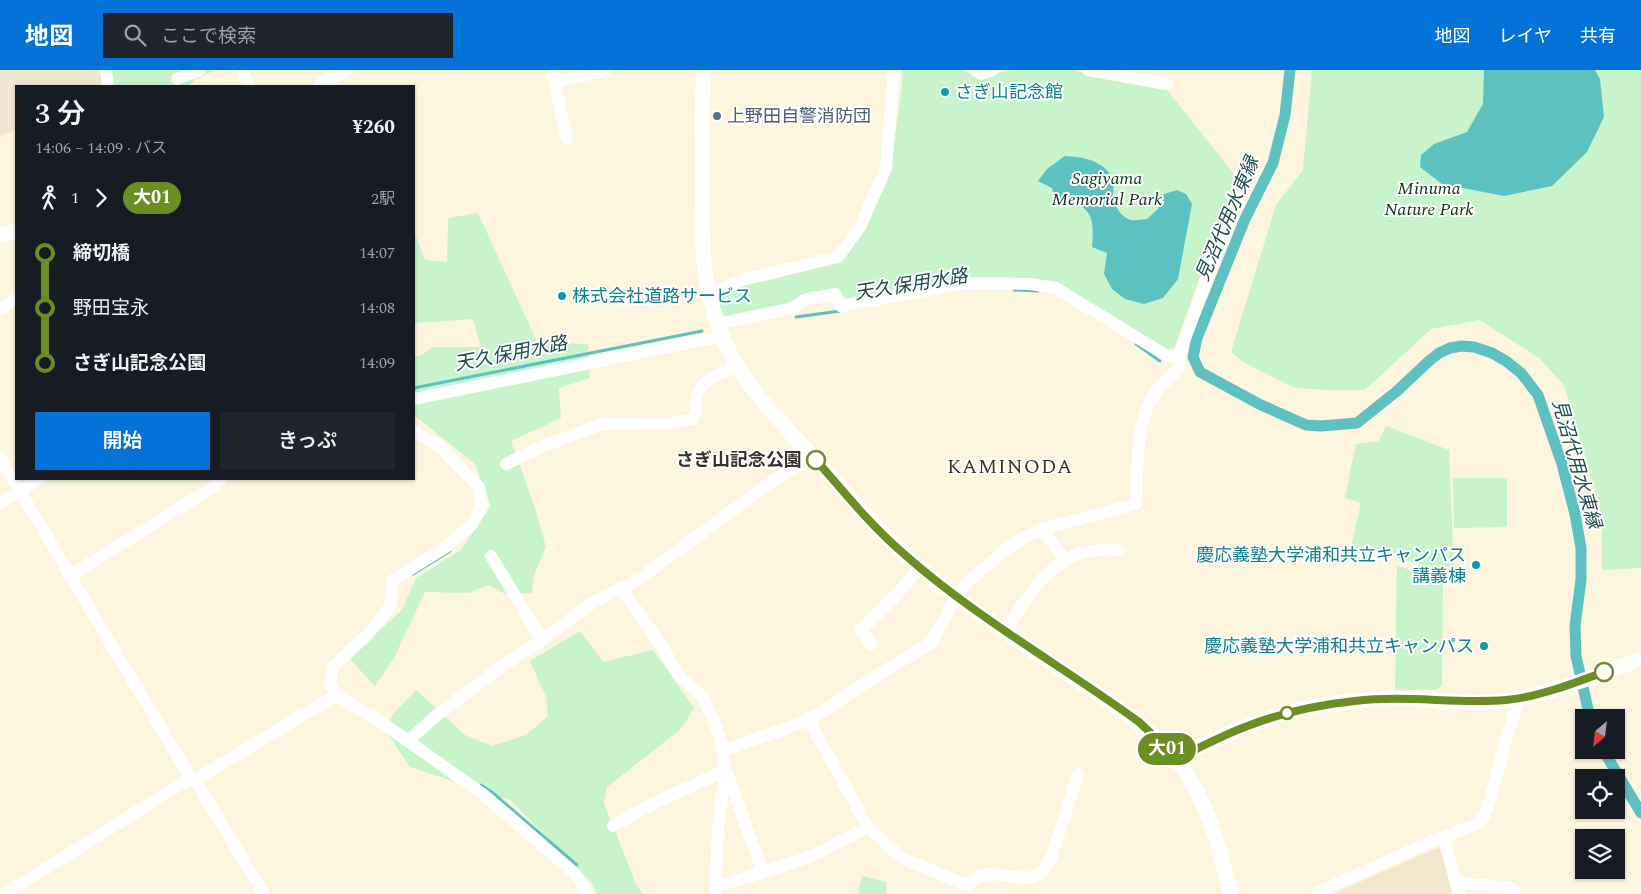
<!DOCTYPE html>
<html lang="ja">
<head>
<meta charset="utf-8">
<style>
  :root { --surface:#171b24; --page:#20242c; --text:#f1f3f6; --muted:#9ea1a6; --accent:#0373da }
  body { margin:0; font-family:Spectral,"Noto Sans JP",serif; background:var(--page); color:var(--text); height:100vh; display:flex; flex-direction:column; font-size:19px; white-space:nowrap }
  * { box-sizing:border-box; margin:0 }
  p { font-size:16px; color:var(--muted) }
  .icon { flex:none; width:28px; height:28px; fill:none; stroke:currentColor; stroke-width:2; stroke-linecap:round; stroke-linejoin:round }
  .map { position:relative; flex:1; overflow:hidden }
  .sheet { position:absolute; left:15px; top:15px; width:400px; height:395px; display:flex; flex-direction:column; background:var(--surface); border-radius:0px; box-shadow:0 1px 4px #0004 }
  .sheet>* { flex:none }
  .badge { padding:0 10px; border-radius:16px; font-size:18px; line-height:32px }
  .needle { width:32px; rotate:208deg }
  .buttons { position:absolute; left:1575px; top:639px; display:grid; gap:10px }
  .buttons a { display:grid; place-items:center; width:50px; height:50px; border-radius:0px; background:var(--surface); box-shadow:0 1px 4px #0004; font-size:25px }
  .map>.badge { position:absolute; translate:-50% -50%; box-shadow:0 0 0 2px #fff }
  .legs { display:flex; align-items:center; gap:8px; height:55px; padding:0 20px; font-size:16px }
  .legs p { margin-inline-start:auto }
  .headline { display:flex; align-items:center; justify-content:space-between; height:85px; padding:0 20px }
  h1 { font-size:28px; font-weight:600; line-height:38px }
  .action { display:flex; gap:10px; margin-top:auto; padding:10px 20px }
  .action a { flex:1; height:58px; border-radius:0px; background:var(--accent); color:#fff; font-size:20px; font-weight:600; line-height:58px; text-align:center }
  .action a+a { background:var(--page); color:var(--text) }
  ul { padding:0 20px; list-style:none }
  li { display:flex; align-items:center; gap:18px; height:55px; font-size:19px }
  li i { display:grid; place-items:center; width:8px; height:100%; margin:0 6px; background:currentColor }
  li i::after { content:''; width:12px; height:12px; margin:-6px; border:4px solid; border-radius:50%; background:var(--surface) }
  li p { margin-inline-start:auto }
  li:first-child i { background:linear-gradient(#0000 50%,currentColor 0) }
  li:last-child i { background:linear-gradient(currentColor 50%,#0000 0) }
  header { display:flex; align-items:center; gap:30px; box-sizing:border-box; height:70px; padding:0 25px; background:var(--accent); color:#fff }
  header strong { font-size:24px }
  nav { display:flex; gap:28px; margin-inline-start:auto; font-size:18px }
  .search { width:350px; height:45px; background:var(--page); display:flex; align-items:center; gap:12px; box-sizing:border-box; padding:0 18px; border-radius:0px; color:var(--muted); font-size:19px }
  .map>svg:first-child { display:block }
  .built { fill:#f4e8cc }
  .education { fill:#f2e6d3 }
  .green { fill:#c7f4cb }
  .water { fill:#5dc0c1 }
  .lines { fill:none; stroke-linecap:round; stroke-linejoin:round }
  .stream { stroke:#5dc0c1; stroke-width:3 }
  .canal { stroke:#5dc0c1; stroke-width:11 }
  .minor { stroke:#fff; stroke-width:12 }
  .major { stroke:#fff; stroke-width:15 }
  .line-1-casing { stroke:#fff; stroke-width:11 }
  .line-1 { stroke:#6b8e23; stroke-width:8 }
  .culture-dot { fill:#0f9aa8; stroke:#fff; stroke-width:2 }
  .service-dot { fill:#5c6f8a; stroke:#fff; stroke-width:2 }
  .stop-1-dot { fill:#fff; stroke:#6b8e23; stroke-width:2.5 }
  .labels { text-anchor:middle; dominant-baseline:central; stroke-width:4; stroke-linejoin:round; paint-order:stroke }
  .culture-label { font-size:18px; fill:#0d838f; stroke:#fff; text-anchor:start }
  .service-label { font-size:18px; fill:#4e5e75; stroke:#fff; text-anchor:start }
  .park-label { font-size:18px; font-style:italic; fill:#0d3615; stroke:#fff }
  .stop-label { font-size:18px; font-weight:bold; fill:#37332b; stroke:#fff; text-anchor:end }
  .water-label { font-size:19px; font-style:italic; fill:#224f4f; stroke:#fff }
  .quarter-label { font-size:20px; letter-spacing:1px; fill:#3b3423; stroke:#fff }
</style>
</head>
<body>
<header>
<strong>地図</strong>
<div class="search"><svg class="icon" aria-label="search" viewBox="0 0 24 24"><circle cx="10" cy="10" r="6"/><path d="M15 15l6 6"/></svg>ここで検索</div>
<nav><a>地図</a><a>レイヤ</a><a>共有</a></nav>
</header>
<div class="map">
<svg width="1641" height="824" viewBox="0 0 1641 824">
  <rect width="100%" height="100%" fill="#fef5df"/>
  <polygon class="built" points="1438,778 1442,781 1452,824 1332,824"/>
  <polygon class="education" points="0,0 100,0 103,16 16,16 16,60 0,66"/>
  <g class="green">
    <polygon points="106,0 215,0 195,10 188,16 111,16"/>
    <polygon points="902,0 964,0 978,8 1012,0 1071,0 1167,20 1242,114 1237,123 1224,138 1175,277 1166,280 1085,229 973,207 850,232 835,221 801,227 777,237 725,249 718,240 714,228 745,215 839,192 890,100 902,18"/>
    <polygon points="1312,0 1641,0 1641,498 1602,500 1602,446 1564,315 1539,288 1480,250 1431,259 1365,320 1329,320 1295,318 1243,292 1231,282 1276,135 1303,100"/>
    <polygon points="478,143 537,272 588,274 590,308 559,318 561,348 511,371 535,438 546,477 534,505 532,523 505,524 488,515 469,523 425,522 394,588 375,616 349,588 402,540 416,508 461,480 491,436 475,394 414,345 414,285 420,286 433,277 481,277 473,249 414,253 414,161 425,190 447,192 448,148"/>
    <polygon points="1386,356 1449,380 1454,502 1351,477 1361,433 1345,428 1356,374 1379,371"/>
    <polygon points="1453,408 1507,408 1507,457 1454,458"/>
    <polygon points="1397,496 1443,509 1442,615 1436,620 1395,620"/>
    <polygon points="580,561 603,592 653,580 694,638 681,659 607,717 604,733 636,814 643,824 597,824 592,813 510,730 410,697 387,663 392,645 416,620 465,665 492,676 526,665 548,646 546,627 530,591"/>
    <polygon points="862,806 886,812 886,824 858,824"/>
  </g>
  <g class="water">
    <polygon points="1484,0 1595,0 1600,9 1604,47 1587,82 1552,116 1504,126 1442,114 1420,97 1421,85 1434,74 1467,62 1483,34"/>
    <path d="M1065,86C1081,87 1099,89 1110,104C1115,110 1113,119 1113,126C1113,135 1122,148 1131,150C1136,151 1142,149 1147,149L1158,139L1164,124L1177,120L1186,124L1192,134L1178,209L1163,228L1144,234L1125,229L1112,219L1104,204L1107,183L1092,177C1094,150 1094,141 1068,128L1055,131L1052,118L1038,111L1047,99Z"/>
  </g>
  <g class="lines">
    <g class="stream">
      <polyline points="1014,220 1038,221"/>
      <polyline points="796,247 840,241"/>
      <polyline points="1136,274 1160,291"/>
      <polyline points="414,318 702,261"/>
      <polyline points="413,504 450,481"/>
      <polyline points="481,715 493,723 577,795"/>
    </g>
    <g class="canal">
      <polyline points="1290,0 1285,45 1273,93 1245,149 1197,268 1193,287 1200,302 1259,334 1306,355 1321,356 1357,353 1397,321 1429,291 1439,283 1450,278 1462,276 1474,277 1492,283 1506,291 1521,303 1538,325 1562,394 1575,444 1581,478 1581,509 1575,556 1576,586 1590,648"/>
      <polyline points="1603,680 1641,743"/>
    </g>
    <g class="minor">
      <polyline points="106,0 108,16"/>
      <polyline points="242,0 249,16"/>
      <polyline points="552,0 567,69"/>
      <polyline points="975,0 981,4 993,0"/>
      <polyline points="1088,0 1166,14"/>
      <polyline points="177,9 200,0"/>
      <polyline points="555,13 605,0"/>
      <polyline points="708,225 742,210 838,187 860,157 886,98 894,0"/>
      <polyline points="0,239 16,229"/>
      <polyline points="717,254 793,238 804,230 835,224 841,236 966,213 1030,214 1056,218 1167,286 1178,288 1221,170 1238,128"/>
      <polyline points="414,329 722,266"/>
      <polyline points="414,361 439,376 479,417 482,434 473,453 446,477 393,510 390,537 368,564 333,597 330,614 336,625 384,654 484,725 574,803 588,824"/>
      <polyline points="0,388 191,708"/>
      <path d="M506,394L543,376L603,354L670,353L693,349C697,343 695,337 696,330C699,309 721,304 737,296"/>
      <polyline points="0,433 39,409"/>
      <polyline points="1042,459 1065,490"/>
      <polyline points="491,486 542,570"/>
      <polyline points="71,505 215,416 221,409"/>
      <polyline points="621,518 661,575 678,604 702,627 714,651 723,678 725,708 718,757 715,824"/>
      <path d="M1005,560C1027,529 1049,487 1091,481C1100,480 1110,480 1119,480"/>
      <polyline points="871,574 861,559 891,531 920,497"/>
      <polyline points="808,649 868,757 889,777 904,789 966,815 980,806 991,804 1026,808 1034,806 1042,802 1051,788 1078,704"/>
      <polyline points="408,671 437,645 505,594 542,570 592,533 639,509 771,412 814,387"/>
      <path d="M723,681L806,651L825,640L871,609L931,573L956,527L968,512L1004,481L1025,467L1042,459L1136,434C1138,405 1136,364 1147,338C1153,322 1166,310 1179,299L1180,293L1178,288"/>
      <polyline points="727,703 760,794 760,804"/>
      <polyline points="195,710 264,824"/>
      <polyline points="613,756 652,734 724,701"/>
      <polyline points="1444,768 1459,824"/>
      <polyline points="715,817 801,790 822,781 868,757"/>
      <polyline points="1457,818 1464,813 1511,818 1514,821 1514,824"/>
      <polyline points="5,824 191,708 195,710 336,625"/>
      <polyline points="1314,824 1433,771 1477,754 1485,745 1489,734 1505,673 1519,628"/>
    </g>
    <g class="major">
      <path d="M704,0L702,42L703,181C706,217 713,249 729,281C749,321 782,353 812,386C859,437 900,486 957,528C1000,559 1045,588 1089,618C1120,639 1152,659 1176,689C1207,728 1220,776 1230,824"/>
      <polyline points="320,16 345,0"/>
      <polyline points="0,165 16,161"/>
      <path d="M1176,689C1199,678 1221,666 1245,657C1290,639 1337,630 1386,629C1427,628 1470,636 1511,630C1555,623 1599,604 1641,589"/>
    </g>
  </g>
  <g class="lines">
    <g class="line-1-casing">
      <path id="line-1" d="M816,390C844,422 871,456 904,484C976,548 1061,595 1139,652L1158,670L1176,689C1199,678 1221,666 1245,657C1280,643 1317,635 1355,631C1405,625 1456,634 1506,630C1535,628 1577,612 1604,602"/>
    </g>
    <use href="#line-1" class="line-1"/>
  </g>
  <g class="culture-dot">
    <circle cx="945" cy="22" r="5"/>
    <circle cx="562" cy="226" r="5"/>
    <circle cx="1476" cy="495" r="5"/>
    <circle cx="1484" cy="576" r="5"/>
  </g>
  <circle class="service-dot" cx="717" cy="46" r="5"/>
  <g class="stop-1-dot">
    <circle cx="816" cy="390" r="9"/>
    <circle cx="1604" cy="602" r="9"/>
    <circle cx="1287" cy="643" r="6"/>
  </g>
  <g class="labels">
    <g class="culture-label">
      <text x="955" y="22">さぎ山記念館</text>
      <text x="572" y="226">株式会社道路サービス</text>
      <text x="1466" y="485" text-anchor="end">慶応義塾大学浦和共立キャンパス<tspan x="1466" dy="21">講義棟</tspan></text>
      <text x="1474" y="576" text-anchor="end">慶応義塾大学浦和共立キャンパス</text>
    </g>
    <g class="service-label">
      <text x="727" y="46">上野田自警消防団</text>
    </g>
    <g class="park-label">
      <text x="1107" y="108">Sagiyama<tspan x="1107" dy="21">Memorial Park</tspan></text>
      <text x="1429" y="118">Minuma<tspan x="1429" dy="21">Nature Park</tspan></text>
    </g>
    <g class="stop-label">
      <text x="802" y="390">さぎ山記念公園</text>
    </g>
    <g class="water-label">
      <text transform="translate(1228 149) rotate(-67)">見沼代用水東縁</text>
      <text transform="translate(911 215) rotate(-9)">天久保用水路</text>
      <text transform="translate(511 284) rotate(-11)">天久保用水路</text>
      <text transform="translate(1576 394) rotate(74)">見沼代用水東縁</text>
    </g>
    <g class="quarter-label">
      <text x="1010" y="397">KAMINODA</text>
    </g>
  </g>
</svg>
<div class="buttons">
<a><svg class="needle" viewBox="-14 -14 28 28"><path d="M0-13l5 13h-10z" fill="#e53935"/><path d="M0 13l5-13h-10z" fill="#9ea1a6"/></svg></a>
<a><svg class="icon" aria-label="locate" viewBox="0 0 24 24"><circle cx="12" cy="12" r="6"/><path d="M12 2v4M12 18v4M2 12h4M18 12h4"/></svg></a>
<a><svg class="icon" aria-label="layers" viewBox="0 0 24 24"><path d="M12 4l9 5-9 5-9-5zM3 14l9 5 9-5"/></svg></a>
</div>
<b class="badge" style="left:1167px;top:679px;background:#6b8e23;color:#fff">大01</b>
<section class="sheet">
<div class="headline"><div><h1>3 分</h1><p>14:06 – 14:09 · バス</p></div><b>¥260</b></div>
<div class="legs"><svg class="icon" aria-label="walk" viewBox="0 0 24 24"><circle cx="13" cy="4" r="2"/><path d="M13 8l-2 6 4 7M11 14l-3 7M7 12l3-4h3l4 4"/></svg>1<svg class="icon" aria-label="forward" viewBox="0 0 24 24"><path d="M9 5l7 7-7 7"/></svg><b class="badge" style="background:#6b8e23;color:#fff">大01</b><p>2駅</p></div>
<ul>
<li><i style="color:#6b8e23"></i><b>締切橋</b><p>14:07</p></li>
<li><i style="color:#6b8e23"></i><span>野田宝永</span><p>14:08</p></li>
<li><i style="color:#6b8e23"></i><b>さぎ山記念公園</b><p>14:09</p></li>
</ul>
<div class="action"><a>開始</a><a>きっぷ</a></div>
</section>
</div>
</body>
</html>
